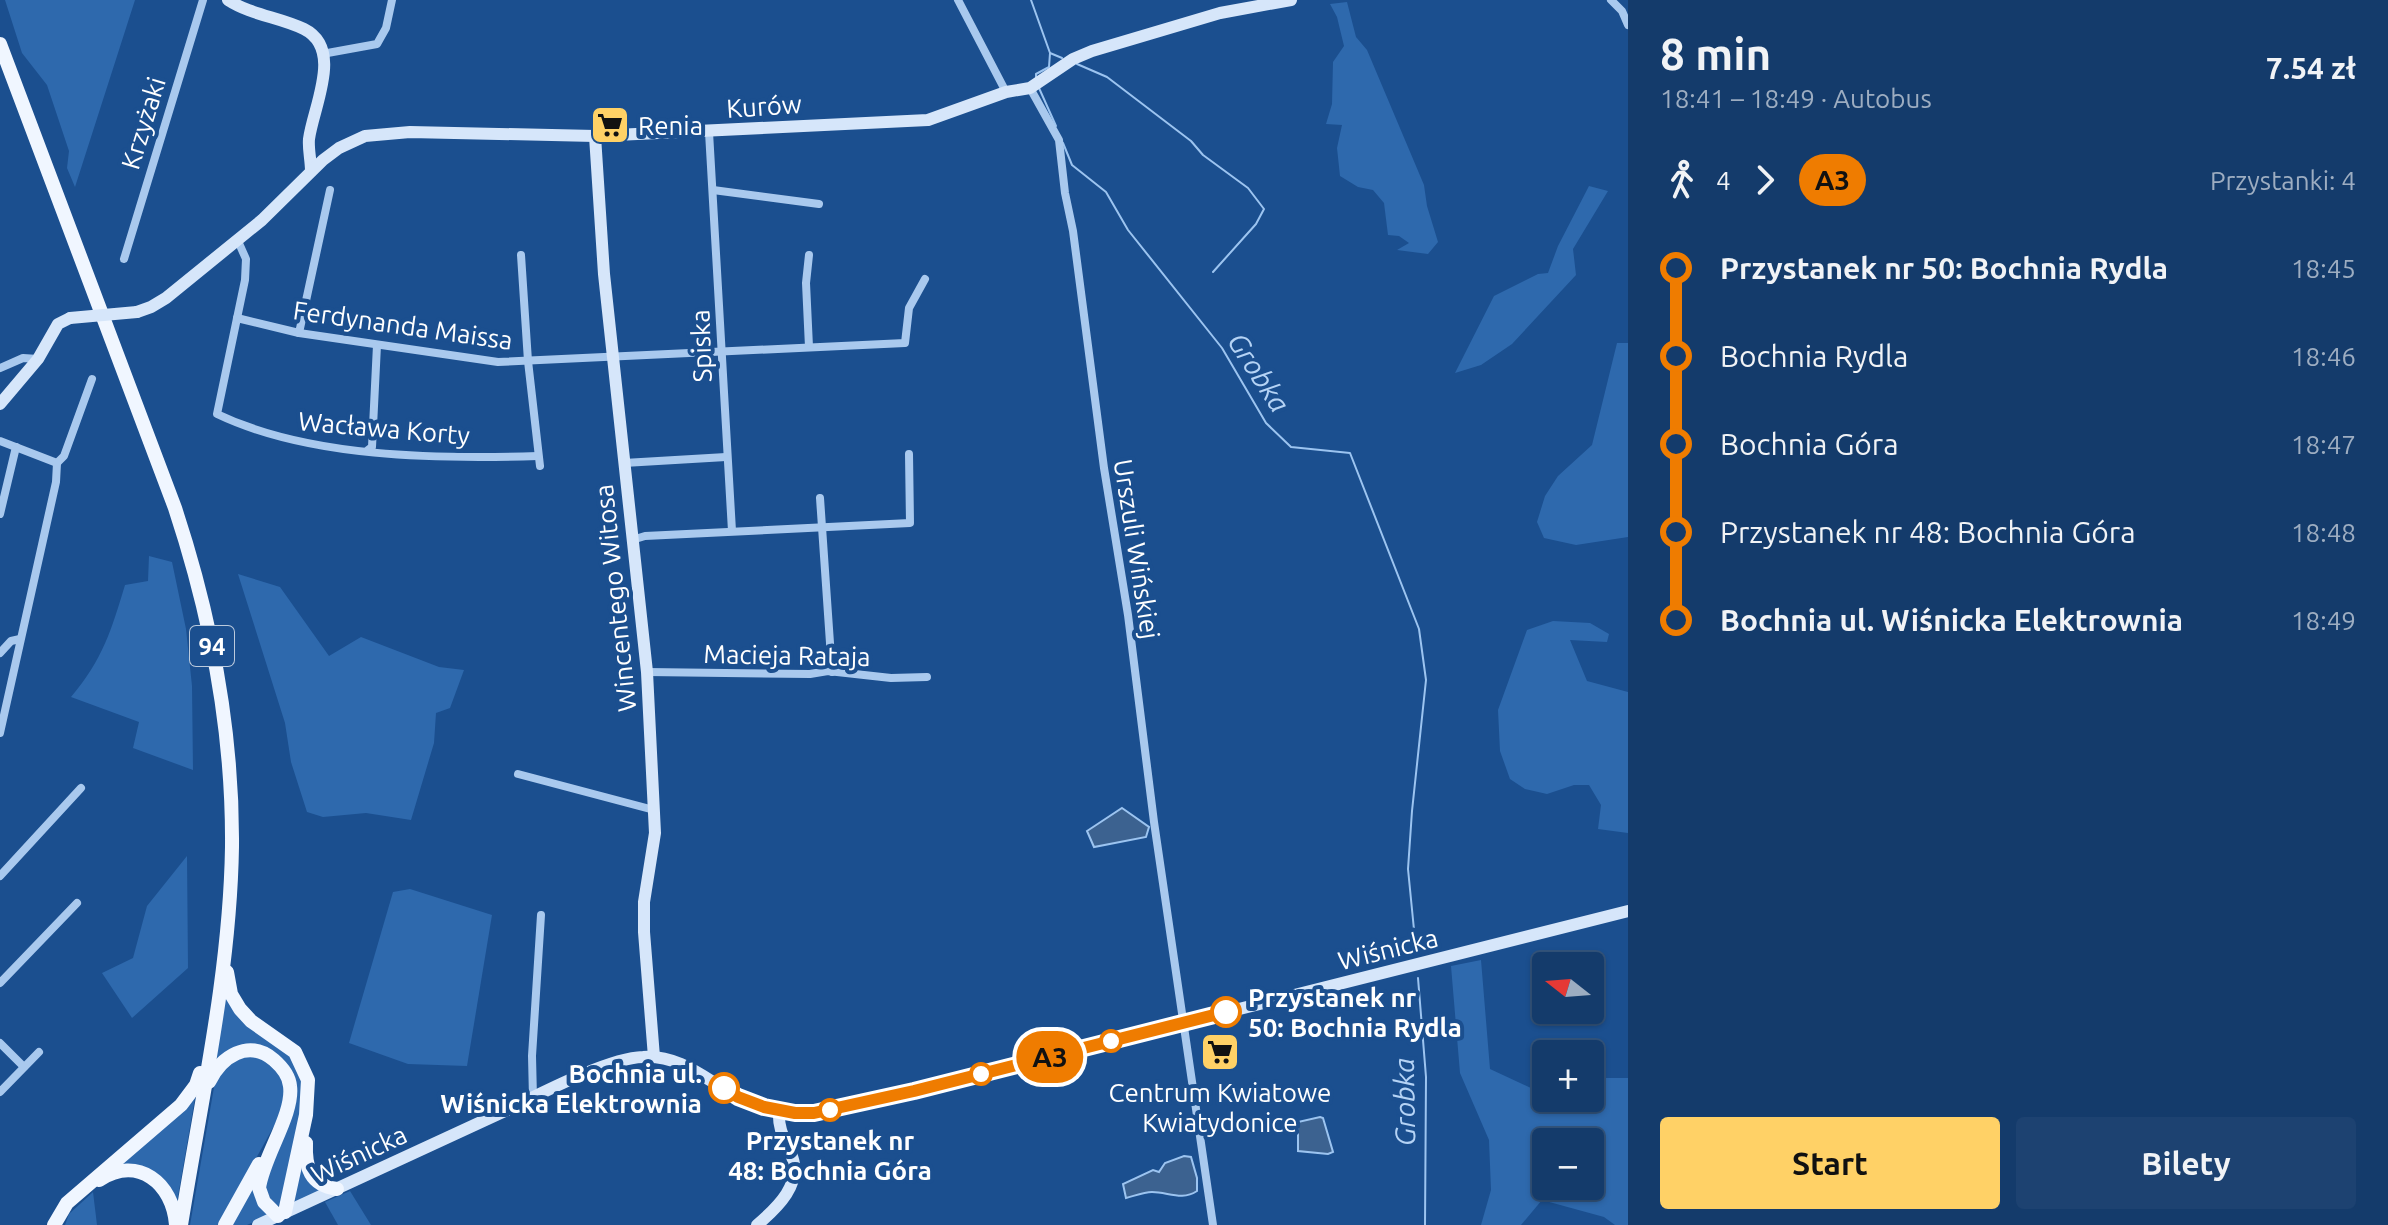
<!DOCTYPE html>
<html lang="pl">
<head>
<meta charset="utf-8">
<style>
  :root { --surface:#143b6b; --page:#1d4271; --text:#f1f3f6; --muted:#9dadc1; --line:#33557e; --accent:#ffd166 }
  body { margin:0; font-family:Ubuntu,sans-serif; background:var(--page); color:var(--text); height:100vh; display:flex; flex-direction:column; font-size:30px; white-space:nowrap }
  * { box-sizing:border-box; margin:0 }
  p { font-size:26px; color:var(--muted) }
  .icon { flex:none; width:44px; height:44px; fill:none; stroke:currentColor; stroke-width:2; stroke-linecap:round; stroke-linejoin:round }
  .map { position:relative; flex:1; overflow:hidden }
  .panel { display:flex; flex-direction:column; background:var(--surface); width:760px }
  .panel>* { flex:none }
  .badge { padding:0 16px; border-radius:26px; font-size:28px; line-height:52px }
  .needle { width:52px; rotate:287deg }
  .buttons { position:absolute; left:1532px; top:952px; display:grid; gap:16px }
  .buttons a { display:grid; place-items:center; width:72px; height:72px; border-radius:8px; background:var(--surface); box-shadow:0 2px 6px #0004,0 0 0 2px var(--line); font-size:40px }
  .map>.badge { position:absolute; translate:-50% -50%; box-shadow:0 0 0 4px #fff }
  .legs { display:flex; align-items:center; gap:12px; height:88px; padding:0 32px; font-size:26px }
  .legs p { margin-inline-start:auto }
  .overview { display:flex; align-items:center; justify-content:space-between; height:136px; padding:0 32px }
  h1 { font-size:44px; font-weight:600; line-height:60px }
  .primary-button { display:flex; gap:16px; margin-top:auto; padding:16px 32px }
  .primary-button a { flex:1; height:92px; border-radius:8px; background:var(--accent); color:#111; font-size:32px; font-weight:600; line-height:92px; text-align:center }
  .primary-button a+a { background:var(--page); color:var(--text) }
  ul { padding:0 32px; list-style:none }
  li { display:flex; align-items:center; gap:28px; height:88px; font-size:30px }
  li i { display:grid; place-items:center; width:12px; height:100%; margin:0 10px; background:currentColor }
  li i::after { content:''; width:20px; height:20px; margin:-10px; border:6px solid; border-radius:50%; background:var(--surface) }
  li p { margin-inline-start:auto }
  li:first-child i { background:linear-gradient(#0000 50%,currentColor 0) }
  li:last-child i { background:linear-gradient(currentColor 50%,#0000 0) }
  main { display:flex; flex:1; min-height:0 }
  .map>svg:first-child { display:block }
  .green { fill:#2e69ad; fill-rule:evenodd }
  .water { fill:#3c6290; stroke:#9cc4f0; stroke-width:2 }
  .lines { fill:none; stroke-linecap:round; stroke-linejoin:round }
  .stream { stroke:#9cc4f0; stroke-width:2 }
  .street { stroke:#a9c9ee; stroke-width:8 }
  .secondary { stroke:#d6e6fa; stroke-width:12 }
  .primary { stroke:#f0f6ff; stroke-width:14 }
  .secondary-bridge { stroke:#d6e6fa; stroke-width:12 }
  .line-1-casing { stroke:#fff; stroke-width:18 }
  .line-1 { stroke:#ef7c00; stroke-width:12 }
  .stop-1-dot { fill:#fff; stroke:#ef7c00; stroke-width:4 }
  .labels { text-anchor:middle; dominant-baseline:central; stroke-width:8; stroke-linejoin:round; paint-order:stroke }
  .shield { fill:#1b4f8f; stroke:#bbcadd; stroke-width:2 }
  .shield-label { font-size:24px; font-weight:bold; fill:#fff }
  .street-label { font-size:26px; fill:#fff; stroke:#1b4f8f }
  .poi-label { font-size:26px; fill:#fff; stroke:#1b4f8f; text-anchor:start }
  .stop-label { font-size:26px; font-weight:bold; fill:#fff; stroke:#1b4f8f; text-anchor:start }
  .water-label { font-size:28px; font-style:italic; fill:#b5d3f5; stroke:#1b4f8f }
</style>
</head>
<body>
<main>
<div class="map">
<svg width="1628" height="1225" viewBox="0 0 1628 1225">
  <rect width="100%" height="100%" fill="#1b4f8f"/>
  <g class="green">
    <polygon points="5,0 135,0 75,187 67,168 69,151 47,85 22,53"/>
    <polygon points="1347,2 1356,37 1367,50 1424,185 1427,206 1438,242 1428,254 1397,250 1409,243 1399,236 1388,235 1384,203 1373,190 1358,187 1340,176 1337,148 1342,125 1326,124 1332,104 1333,62 1344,46 1337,17 1330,4"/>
    <polygon points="1589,186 1608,191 1573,249 1576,275 1512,344 1481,365 1455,373 1494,296 1538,274 1548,273 1558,246"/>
    <polygon points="1617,343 1628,343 1628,537 1576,545 1544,538 1537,522 1545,496 1558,476 1592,445"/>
    <path d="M149,556L172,562L186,629L192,686L193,770L133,748L139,722L71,697C103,659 111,631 125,585L148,581Z"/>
    <polygon points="238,574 280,587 329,656 361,637 439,667 464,670 450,708 436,713 434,743 411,820 366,813 323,817 307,812 291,762 285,723"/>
    <polygon points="1553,621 1590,623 1609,634 1607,642 1570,640 1587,681 1628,692 1628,833 1598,829 1601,805 1589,785 1574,785 1547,794 1525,789 1510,779 1500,751 1498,710 1527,630"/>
    <polygon points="187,856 188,968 132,1018 102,973 133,958 147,906"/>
    <polygon points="410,889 492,915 467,1066 408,1064 349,1043 393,892"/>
    <path d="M1481,960L1490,1069L1546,1095V1098H1553L1585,1112L1588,1098H1590L1591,1078H1628V1225H1615L1604,1217L1542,1200L1521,1225H1481L1491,1190L1489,1140L1460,1073L1451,966ZM1546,1142H1590V1186H1546Z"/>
    <polygon points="226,992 295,1060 305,1095 282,1208 272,1202 264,1185 292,1109 273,1053 215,1061"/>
    <polygon points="244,1055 260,1056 288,1083 280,1115 219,1225 190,1225 216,1076 224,1066"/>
    <polygon points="193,1097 195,1098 177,1202 172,1190 118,1166"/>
    <polygon points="303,1141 325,1190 296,1203 293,1199"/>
    <polygon points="257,1177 268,1215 247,1225 229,1225"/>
    <polygon points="350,1191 371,1225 338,1225 325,1202"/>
    <polygon points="93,1192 97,1225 65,1225 69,1214"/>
  </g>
  <g class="water">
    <polygon points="1122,808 1149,827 1146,837 1094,847 1087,831"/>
    <polygon points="1320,1117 1323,1118 1333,1152 1328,1154 1298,1151 1298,1122"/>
    <path d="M1184,1156L1191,1157L1197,1178V1191C1182,1201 1168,1192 1152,1192C1144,1192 1134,1196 1126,1198L1123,1184L1153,1170L1159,1172L1165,1163Z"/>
  </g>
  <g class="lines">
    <g class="stream">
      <polyline points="1031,0 1050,53 1049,67 1036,74 1036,78"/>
      <polyline points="1050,53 1062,58"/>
      <polyline points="1077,64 1107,77 1191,141 1203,155 1248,188 1264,209 1256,224 1213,272"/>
      <polyline points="1039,88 1056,126"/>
      <polyline points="1063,143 1072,165 1106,192 1128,230 1222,348 1266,423 1291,447 1350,453 1419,629 1426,680 1412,811 1408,869 1416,950"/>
      <polyline points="1418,978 1426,1077 1425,1225"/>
    </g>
    <g class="street">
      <polyline points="958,0 1006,92"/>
      <polyline points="1611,0 1622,11 1628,25"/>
      <polyline points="322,54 377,44 386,28 392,0"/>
      <polyline points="1030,88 1059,140 1065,193 1073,231 1104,468 1128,615 1154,822 1213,1225"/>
      <polyline points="709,132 732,531"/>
      <polyline points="713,190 819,204"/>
      <path d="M238,241L246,259L245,280L217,414C309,458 437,459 538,456"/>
      <polyline points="521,255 528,361 540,466"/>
      <polyline points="124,259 203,0"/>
      <polyline points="237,318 299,333 498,362 905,343 909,308 925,279"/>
      <polyline points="299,333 330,190"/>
      <polyline points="809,347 806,283 809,255"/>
      <polyline points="0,368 23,358 38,359"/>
      <polyline points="0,441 57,463"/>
      <polyline points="368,450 372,447 377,345"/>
      <polyline points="57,463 64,456 92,379"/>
      <polyline points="624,463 726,457"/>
      <polyline points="820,498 832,672"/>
      <polyline points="0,514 16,447"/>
      <polyline points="632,540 645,536 910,523 909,454"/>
      <polyline points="0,653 11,641 20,639"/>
      <polyline points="647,672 810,674 828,671 891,678 927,677"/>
      <polyline points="0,733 56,482 57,463"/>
      <polyline points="518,774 654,810"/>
      <polyline points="0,876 81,788"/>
      <polyline points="0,983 77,903"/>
      <polyline points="0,1043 24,1067"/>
      <polyline points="0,1092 39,1052"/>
      <polyline points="533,1098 532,1056 541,915"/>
    </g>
    <g class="secondary">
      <path d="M228,0C251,15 279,17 304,29C344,49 313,107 309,139C308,149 311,160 311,171"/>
      <polyline points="595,136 604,274 647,672 655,833 644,902 644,932 654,1057"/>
      <polyline points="137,312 151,307 166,298 262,220 323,160 339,148 365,136 410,132 595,136 928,120 1006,92 1030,88 1073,59 1092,51 1220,13 1291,0"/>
      <polyline points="0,404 38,359 58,324 70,318"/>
      <path d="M258,1225C341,1186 424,1148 507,1110C540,1094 608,1058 643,1057C686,1054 716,1090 753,1104C807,1124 862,1103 914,1091L1628,911"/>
      <path d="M757,1225C777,1208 804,1183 791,1154C784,1138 778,1129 779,1111"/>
    </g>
    <g class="primary">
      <path d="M0,44L175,508C211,617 233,731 232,847C230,974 201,1100 181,1225"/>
      <polyline points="227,972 231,994 240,1009 251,1021 295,1052 308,1080 306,1115 285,1212"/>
      <path d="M209,1082C221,1057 248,1038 274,1060C282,1067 289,1075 290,1086C294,1114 263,1157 259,1188L264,1202L278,1216"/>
      <path d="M306,1143C305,1168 310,1185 337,1189"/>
      <path d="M99,1180C138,1155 173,1183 176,1225"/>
      <polyline points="54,1225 67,1203 181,1105 196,1085 200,1073"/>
      <polyline points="225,1225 259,1164"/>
    </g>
    <polyline class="secondary-bridge" points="70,318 137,312"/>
  </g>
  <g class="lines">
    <g class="line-1-casing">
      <polyline id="line-1" points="724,1088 738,1097 764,1107 795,1113 814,1113 914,1091 1226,1012"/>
    </g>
    <use href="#line-1" class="line-1"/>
  </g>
  <defs>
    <g id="supermarket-square" transform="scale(2)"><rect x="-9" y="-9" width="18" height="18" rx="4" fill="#ffd166" stroke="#1b4f8f"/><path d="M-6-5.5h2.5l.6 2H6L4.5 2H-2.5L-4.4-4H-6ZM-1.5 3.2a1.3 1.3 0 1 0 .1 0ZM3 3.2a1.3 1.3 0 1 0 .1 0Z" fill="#111"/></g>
  </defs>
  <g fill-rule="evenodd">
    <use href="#supermarket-square" x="610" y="125"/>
    <use href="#supermarket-square" x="1220" y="1052"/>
  </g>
  <g class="stop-1-dot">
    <circle cx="1226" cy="1012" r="14"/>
    <circle cx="1111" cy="1041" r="10"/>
    <circle cx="981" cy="1074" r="10"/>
    <circle cx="724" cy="1088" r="14"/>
    <circle cx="830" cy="1110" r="10"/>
  </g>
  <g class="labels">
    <rect class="shield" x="190" y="626" width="44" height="40" rx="6"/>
    <g class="shield-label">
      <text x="212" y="646">94</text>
    </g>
    <g class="street-label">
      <text transform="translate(764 106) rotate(-4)">Kurów</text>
      <text transform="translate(143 123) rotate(-73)">Krzyżaki</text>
      <text transform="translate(403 325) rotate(8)">Ferdynanda Maissa</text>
      <text transform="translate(701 346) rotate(-92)">Spiska</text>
      <text transform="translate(384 428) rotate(5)">Wacława Korty</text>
      <text transform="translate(1137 549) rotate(81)">Urszuli Wińskiej</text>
      <text transform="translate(615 598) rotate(-96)">Wincentego Witosa</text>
      <text transform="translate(787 655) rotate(1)">Macieja Rataja</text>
      <text transform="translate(1388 949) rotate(-14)">Wiśnicka</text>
      <text transform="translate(359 1154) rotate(-25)">Wiśnicka</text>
    </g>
    <g class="poi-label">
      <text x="638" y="125">Renia</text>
      <text x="1220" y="1092" text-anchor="middle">Centrum Kwiatowe<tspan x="1220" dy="30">Kwiatydonice</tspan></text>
    </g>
    <g class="stop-label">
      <text x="1248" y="997">Przystanek nr<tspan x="1248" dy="30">50: Bochnia Rydla</tspan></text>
      <text x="702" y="1073" text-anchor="end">Bochnia ul.<tspan x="702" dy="30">Wiśnicka Elektrownia</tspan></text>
      <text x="830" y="1140" text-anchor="middle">Przystanek nr<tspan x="830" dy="30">48: Bochnia Góra</tspan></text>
    </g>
    <g class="water-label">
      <text transform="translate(1259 372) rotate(57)">Grobka</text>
      <text transform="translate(1404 1102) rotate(-91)">Grobka</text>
    </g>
  </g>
</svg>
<div class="buttons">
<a><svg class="needle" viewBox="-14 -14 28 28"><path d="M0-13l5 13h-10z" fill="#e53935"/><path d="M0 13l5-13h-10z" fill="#9dadc1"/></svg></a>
<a>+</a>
<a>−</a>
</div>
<b class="badge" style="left:1050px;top:1057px;background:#ef7c00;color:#111">A3</b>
</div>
<section class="panel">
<div class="overview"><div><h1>8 min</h1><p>18:41 – 18:49 · Autobus</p></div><b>7.54 zł</b></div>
<div class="legs"><svg class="icon" aria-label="walk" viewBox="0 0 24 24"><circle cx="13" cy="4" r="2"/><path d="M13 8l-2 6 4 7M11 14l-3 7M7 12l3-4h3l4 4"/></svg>4<svg class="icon" aria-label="forward" viewBox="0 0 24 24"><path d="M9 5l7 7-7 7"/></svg><b class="badge" style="background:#ef7c00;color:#111">A3</b><p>Przystanki: 4</p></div>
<ul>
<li><i style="color:#ef7c00"></i><b>Przystanek nr 50: Bochnia Rydla</b><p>18:45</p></li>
<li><i style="color:#ef7c00"></i><span>Bochnia Rydla</span><p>18:46</p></li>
<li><i style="color:#ef7c00"></i><span>Bochnia Góra</span><p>18:47</p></li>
<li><i style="color:#ef7c00"></i><span>Przystanek nr 48: Bochnia Góra</span><p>18:48</p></li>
<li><i style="color:#ef7c00"></i><b>Bochnia ul. Wiśnicka Elektrownia</b><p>18:49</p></li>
</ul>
<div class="primary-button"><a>Start</a><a>Bilety</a></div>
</section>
</main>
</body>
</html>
